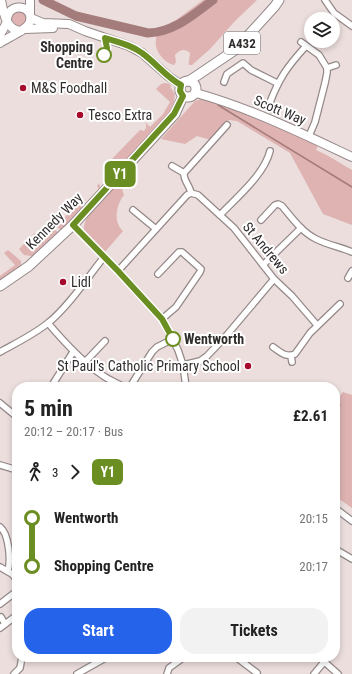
<!DOCTYPE html>
<html lang="en">
<head>
<meta charset="utf-8">
<style>
  :root { --surface:#fff; --page:#f2f2f2; --text:#222; --muted:#767676; --accent:#2563eb }
  body { margin:0; font-family:"Roboto Condensed",sans-serif; background:var(--page); color:var(--text); height:100vh; display:flex; flex-direction:column; font-size:15px; white-space:nowrap }
  * { box-sizing:border-box; margin:0 }
  p { font-size:13px; color:var(--muted) }
  .icon { flex:none; width:22px; height:22px; fill:none; stroke:currentColor; stroke-width:2; stroke-linecap:round; stroke-linejoin:round }
  .map { position:relative; flex:1; overflow:hidden }
  .drawer { position:absolute; left:12px; top:382px; width:328px; height:280px; display:flex; flex-direction:column; background:var(--surface); border-radius:16px; box-shadow:0 2px 6px #0003 }
  .drawer>* { flex:none }
  .badge { padding:0 8px; border-radius:6px; font-size:14px; line-height:26px }
  .tools { position:absolute; left:304px; top:12px; display:grid; gap:8px }
  .tools a { display:grid; place-items:center; width:36px; height:36px; border-radius:50%; background:var(--surface); box-shadow:0 2px 6px #0003; font-size:20px }
  .map>.badge { position:absolute; translate:-50% -50%; box-shadow:0 0 0 2px #fff }
  .legs { display:flex; align-items:center; gap:6px; height:44px; padding:0 12px; font-size:13px }
  .legs p { margin-inline-start:auto }
  .overview { display:flex; align-items:center; justify-content:space-between; height:68px; padding:0 12px }
  h1 { font-size:22px; font-weight:700; line-height:30px }
  .cta { display:flex; gap:8px; margin-top:auto; padding:8px 12px }
  .cta a { flex:1; height:46px; border-radius:16px; background:var(--accent); color:#fff; font-size:16px; font-weight:700; line-height:46px; text-align:center }
  .cta a+a { background:var(--page); color:var(--text) }
  ul { padding:0 12px; list-style:none }
  li { display:flex; align-items:center; gap:14px; height:48px; font-size:15px }
  li i { display:grid; place-items:center; width:6px; height:100%; margin:0 5px; background:currentColor }
  li i::after { content:''; width:10px; height:10px; margin:-5px; border:3px solid; border-radius:50%; background:var(--surface) }
  li p { margin-inline-start:auto }
  li:first-child i { background:linear-gradient(#0000 50%,currentColor 0) }
  li:last-child i { background:linear-gradient(currentColor 50%,#0000 0) }
  .map>svg:first-child { display:block }
  .green { fill:#deb3b2 }
  .lines { fill:none; stroke-linecap:round; stroke-linejoin:round }
  .stream { stroke:#a57c7c; stroke-width:1.5 }
  .river { stroke:#a57c7c; stroke-width:9 }
  .street-casing { stroke:#948988; stroke-width:8 }
  .secondary-casing { stroke:#948988; stroke-width:10 }
  .primary-casing { stroke:#948988; stroke-width:11 }
  .street { stroke:#fff; stroke-width:5.5 }
  .secondary { stroke:#fff; stroke-width:8 }
  .primary { stroke:#fff; stroke-width:9 }
  .line-1-casing { stroke:#fff; stroke-width:9 }
  .line-1 { stroke:#6b8e23; stroke-width:6 }
  .stop-1-dot { fill:#fff; stroke:#6b8e23; stroke-width:2 }
  .poi-dot { fill:#a5092b; stroke:#fff; stroke-width:1.5 }
  .labels { text-anchor:middle; dominant-baseline:central; stroke-width:4; stroke-linejoin:round; paint-order:stroke }
  .shield { fill:#fff; stroke:#706c6c; stroke-width:1 }
  .shield-label { font-size:13px; font-weight:bold; fill:#322d2d }
  .stop-label { font-size:14px; font-weight:bold; fill:#322d2d; stroke:#fff; text-anchor:end }
  .poi-label { font-size:14px; fill:#322d2d; stroke:#fff; text-anchor:start }
  .street-label { font-size:14px; fill:#322d2d; stroke:#fff }
</style>
</head>
<body>
<div class="map">
<svg width="352" height="674" viewBox="0 0 352 674">
  <rect width="100%" height="100%" fill="#ebdedd"/>
  <g class="green">
    <path d="M203,0H257L236,20L210,49L192,65H189C188,62 190,57 190,53C184,48 180,50 175,55L176,62L174,65C167,64 157,54 156,46C155,41 157,34 158,29L176,20Z"/>
    <circle cx="19" cy="18" r="8"/>
    <polygon points="165,83 170,84 171,87 169,90 171,88 175,94 174,103 171,112 108,181 104,176 112,163 111,160 140,130 144,131 146,128 146,124 144,121 150,127 163,114 170,102 156,89 161,84"/>
    <path d="M204,98L287,130L318,145L316,150C328,155 340,163 352,170V225L323,214L290,153L237,121L229,120L211,140L197,136L185,144L161,139L195,101Z"/>
    <path d="M116,182L121,186L124,195C116,205 113,222 123,231L105,252C98,247 88,240 85,233C78,219 108,192 116,182Z"/>
    <polygon points="99,183 101,191 62,231 56,226 81,201 85,204 99,189 97,186"/>
    <polygon points="53,228 60,234 36,256 34,255 32,256 24,255 19,249 35,233 39,237 46,235"/>
    <polygon points="8,250 21,261 21,266 0,281 0,276 15,265 4,253"/>
    <polygon points="343,392 352,395 352,508 335,496 335,437 340,431 335,427 335,402"/>
  </g>
  <g class="lines">
    <g class="stream">
      <polyline points="218,105 352,187"/>
      <polyline points="335,411 340,405"/>
    </g>
    <path class="river" d="M43,0L76,16L148,33C174,32 193,15 213,0"/>
    <g class="street-casing">
      <g id="street">
        <polyline points="325,0 334,13 352,26"/>
        <polyline points="301,42 319,55 327,68 327,73 325,83 315,122 309,136"/>
        <polyline points="327,68 336,65"/>
        <polyline points="224,82 227,74 243,63 251,70 277,83"/>
        <path d="M271,109L269,105C279,78 287,67 306,46"/>
        <polyline points="172,166 184,173"/>
        <polyline points="191,193 198,195 234,228 274,279 292,296 317,325"/>
        <path d="M191,193C190,186 183,180 184,173L227,125"/>
        <polyline points="133,210 156,229"/>
        <path d="M220,215C237,197 264,175 270,151"/>
        <path d="M261,220L275,205L278,204L282,206C292,218 302,232 316,239C328,245 340,247 352,252"/>
        <polyline points="73,225 118,271 162,319 178,350 183,365 186,387"/>
        <polyline points="263,265 301,228"/>
        <polyline points="118,271 187,195 191,193"/>
        <polyline points="158,274 179,252 182,252 201,269 200,272 176,307 162,319"/>
        <polyline points="348,278 352,271"/>
        <path d="M48,323C64,342 81,361 102,375C109,380 117,383 124,387"/>
        <path d="M273,347C280,352 286,358 295,354L310,333L340,304"/>
        <path d="M0,352C16,343 33,335 48,323C68,307 88,277 104,257"/>
        <polyline points="291,356 292,362"/>
        <polyline points="85,362 105,341"/>
        <polyline points="183,365 200,361 207,356 226,336 274,279"/>
        <polyline points="51,387 73,352"/>
        <polyline points="130,387 152,352 157,347 173,339"/>
        <polyline points="0,403 17,417"/>
        <polyline points="0,465 17,470"/>
        <polyline points="335,508 352,521"/>
        <path d="M0,527C9,534 11,560 8,571"/>
        <polyline points="335,549 352,559"/>
        <polyline points="0,567 12,574 17,580"/>
        <polyline points="0,604 17,591"/>
        <polyline points="1,617 5,624"/>
        <polyline points="0,628 17,615"/>
        <polyline points="236,657 257,673"/>
        <polyline points="319,657 338,674"/>
        <polyline points="14,674 20,668 22,657"/>
        <polyline points="77,674 107,657"/>
        <polyline points="167,674 169,668 184,657"/>
        <polyline points="314,674 324,662"/>
      </g>
    </g>
    <g class="secondary-casing">
      <g id="secondary">
        <path d="M1,0C3,11 6,31 21,31"/>
        <polyline points="30,14 30,0"/>
        <polyline points="31,18 43,23 69,24 85,31 129,46 142,53 168,76 181,85"/>
        <polyline points="25,29 53,28"/>
        <polyline points="0,35 7,22"/>
        <path d="M0,43C7,38 29,29 30,21C34,5 7,1 7,21"/>
        <path d="M196,93C250,108 301,133 352,157"/>
      </g>
    </g>
    <g class="primary-casing">
      <g id="primary">
        <circle cx="188" cy="89" r="8"/>
        <polyline points="189,81 235,50 275,6 279,0"/>
        <polyline points="0,286 29,266 73,225 175,114 183,96"/>
      </g>
    </g>
    <use href="#street" class="street"/>
    <use href="#secondary" class="secondary"/>
    <use href="#primary" class="primary"/>
  </g>
  <g class="lines">
    <g class="line-1-casing">
      <path id="line-1" d="M104,55L107,48L105,38C118,42 132,45 142,53C156,63 166,77 181,85L180,91L183,96L174,114L73,225L118,271L162,319L173,339"/>
    </g>
    <use href="#line-1" class="line-1"/>
  </g>
  <g class="stop-1-dot">
    <circle cx="104" cy="55" r="7"/>
    <circle cx="173" cy="339" r="7"/>
  </g>
  <g class="poi-dot">
    <circle cx="23" cy="88" r="4"/>
    <circle cx="80" cy="115" r="4"/>
    <circle cx="63" cy="282" r="4"/>
    <circle cx="248" cy="366" r="4"/>
  </g>
  <g class="labels">
    <rect class="shield" x="224" y="32" width="36" height="22" rx="3"/>
    <g class="shield-label">
      <text x="242" y="43">A432</text>
    </g>
    <g class="stop-label">
      <text x="93" y="47">Shopping<tspan x="93" dy="16">Centre</tspan></text>
      <text x="184" y="339" text-anchor="start">Wentworth</text>
    </g>
    <g class="poi-label">
      <text x="31" y="88">M&amp;S Foodhall</text>
      <text x="88" y="115">Tesco Extra</text>
      <text x="71" y="282">Lidl</text>
      <text x="240" y="366" text-anchor="end">St Paul's Catholic Primary School</text>
    </g>
    <g class="street-label">
      <text transform="translate(280 110) rotate(23)">Scott Way</text>
      <text transform="translate(54 221) rotate(-45)">Kennedy Way</text>
      <text transform="translate(266 248) rotate(50)">St Andrews</text>
    </g>
  </g>
</svg>
<div class="tools">
<a><svg class="icon" aria-label="layers" viewBox="0 0 24 24"><path d="M12 4l9 5-9 5-9-5zM3 14l9 5 9-5"/></svg></a>
</div>
<b class="badge" style="left:120px;top:174px;background:#6b8e23;color:#fff">Y1</b>
<section class="drawer">
<div class="overview"><div><h1>5 min</h1><p>20:12 – 20:17 · Bus</p></div><b>£2.61</b></div>
<div class="legs"><svg class="icon" aria-label="walk" viewBox="0 0 24 24"><circle cx="13" cy="4" r="2"/><path d="M13 8l-2 6 4 7M11 14l-3 7M7 12l3-4h3l4 4"/></svg>3<svg class="icon" aria-label="forward" viewBox="0 0 24 24"><path d="M9 5l7 7-7 7"/></svg><b class="badge" style="background:#6b8e23;color:#fff">Y1</b></div>
<ul>
<li><i style="color:#6b8e23"></i><b>Wentworth</b><p>20:15</p></li>
<li><i style="color:#6b8e23"></i><b>Shopping Centre</b><p>20:17</p></li>
</ul>
<div class="cta"><a>Start</a><a>Tickets</a></div>
</section>
</div>
</body>
</html>
